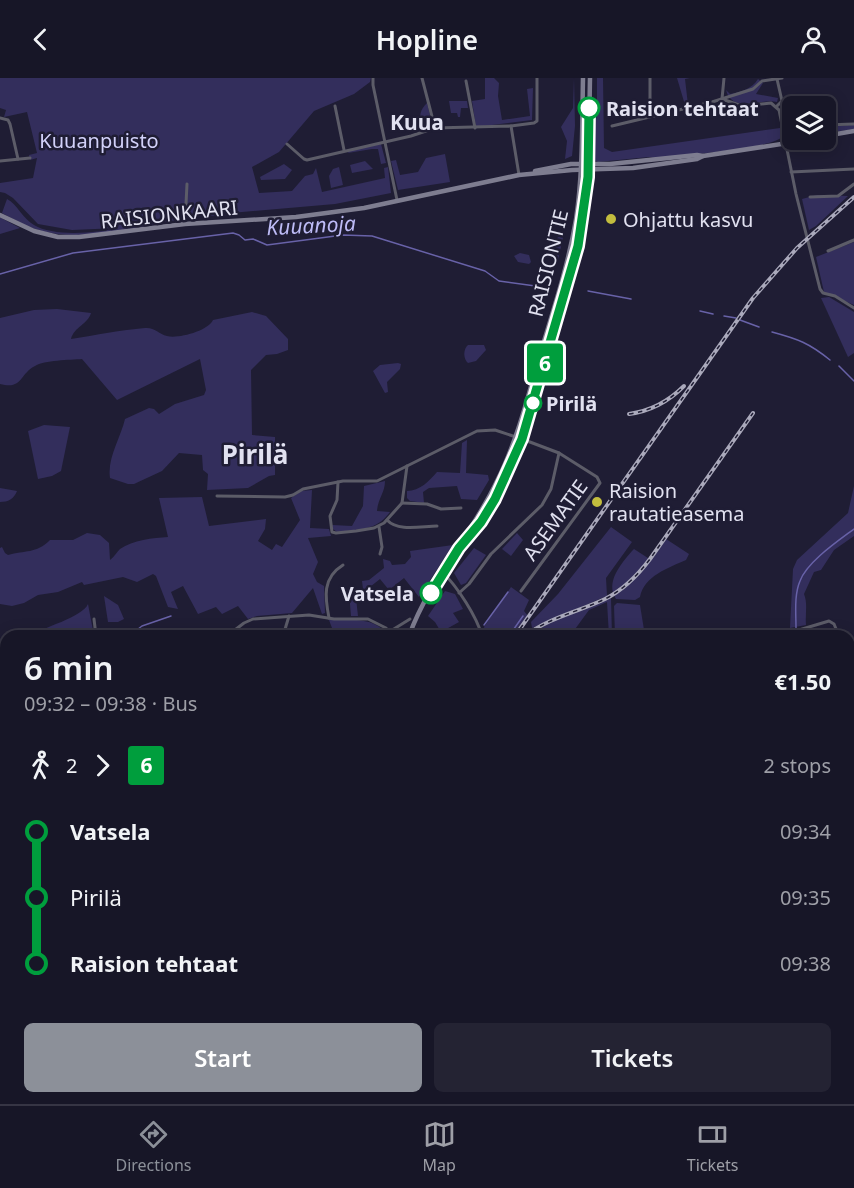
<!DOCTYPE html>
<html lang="en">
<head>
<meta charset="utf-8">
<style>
  :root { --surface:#171627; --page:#242333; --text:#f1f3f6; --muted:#9e9fa7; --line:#363544; --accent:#8c9099 }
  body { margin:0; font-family:"Noto Sans",sans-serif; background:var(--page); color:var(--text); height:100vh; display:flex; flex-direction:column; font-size:22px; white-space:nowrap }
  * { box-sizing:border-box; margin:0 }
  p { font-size:20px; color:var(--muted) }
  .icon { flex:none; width:33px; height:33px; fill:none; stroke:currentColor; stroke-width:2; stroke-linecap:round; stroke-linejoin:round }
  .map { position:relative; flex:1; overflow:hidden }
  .sheet { position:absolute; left:0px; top:552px; width:855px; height:474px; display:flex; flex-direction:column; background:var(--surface); border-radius:18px 18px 0 0; box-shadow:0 3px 15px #0003,0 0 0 2px var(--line) }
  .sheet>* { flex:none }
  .badge { padding:0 12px; border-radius:4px; font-size:21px; line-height:39px }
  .tools { position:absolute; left:782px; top:18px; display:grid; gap:12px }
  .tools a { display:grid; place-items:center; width:54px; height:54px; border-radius:9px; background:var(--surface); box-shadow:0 3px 15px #0003,0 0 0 2px var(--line); font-size:30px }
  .map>.badge { position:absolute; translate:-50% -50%; box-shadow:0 0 0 3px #fff }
  .legs { display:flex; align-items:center; gap:9px; height:66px; padding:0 24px; font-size:20px }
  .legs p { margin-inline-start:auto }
  .head { display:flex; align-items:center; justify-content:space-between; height:102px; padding:0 24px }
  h1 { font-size:33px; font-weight:600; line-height:45px }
  .action { display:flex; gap:12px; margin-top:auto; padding:12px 24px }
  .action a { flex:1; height:69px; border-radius:9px; background:var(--accent); color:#fff; font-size:24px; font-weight:600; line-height:69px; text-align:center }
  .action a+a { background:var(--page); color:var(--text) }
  ul { padding:0 24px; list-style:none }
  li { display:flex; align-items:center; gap:21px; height:66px; font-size:22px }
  li i { display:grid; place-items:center; width:9px; height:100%; margin:0 8px; background:currentColor }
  li i::after { content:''; width:15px; height:15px; margin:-8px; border:4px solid; border-radius:50%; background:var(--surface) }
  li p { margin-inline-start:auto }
  li:first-child i { background:linear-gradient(#0000 50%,currentColor 0) }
  li:last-child i { background:linear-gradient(currentColor 50%,#0000 0) }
  header { display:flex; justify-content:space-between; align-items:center; height:78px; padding:0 24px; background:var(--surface); font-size:27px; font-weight:600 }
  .tab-bar { display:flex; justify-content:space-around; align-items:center; height:84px; border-top:2px solid var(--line); background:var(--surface); font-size:16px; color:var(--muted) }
  .tab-bar a { display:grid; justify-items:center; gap:3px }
  .tab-bar .active { color:var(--accent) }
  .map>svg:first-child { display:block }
  .green { fill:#332e5c }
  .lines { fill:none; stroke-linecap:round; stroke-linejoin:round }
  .stream { stroke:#6862a8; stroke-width:1.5 }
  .minor { stroke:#5c5c68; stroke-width:3 }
  .tertiary { stroke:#5c5c68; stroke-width:4 }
  .secondary { stroke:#7e7d90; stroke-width:4.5 }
  .rail-casing { stroke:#aaa9bb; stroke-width:4 }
  .rail { stroke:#1f1d34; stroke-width:1.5; stroke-dasharray:4.5; stroke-linecap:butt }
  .line-1-casing { stroke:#fff; stroke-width:14 }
  .line-1 { stroke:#009e3d; stroke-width:9 }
  .stop-1-dot { fill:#fff; stroke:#009e3d; stroke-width:3 }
  .poi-dot { fill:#c3bd3e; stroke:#1f1d34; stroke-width:2 }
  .labels { text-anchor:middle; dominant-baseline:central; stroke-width:5; stroke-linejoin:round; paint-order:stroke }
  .stop-label { font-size:20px; font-weight:bold; fill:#e1e1f0; stroke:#1f1d34; text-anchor:start }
  .park-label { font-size:20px; fill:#d2d1f9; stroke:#1f1d34 }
  .street-label { font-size:20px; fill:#e1e1f0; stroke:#1f1d34 }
  .poi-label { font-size:20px; fill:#e1e1f0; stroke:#1f1d34; text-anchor:start }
  .neighbourhood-label { font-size:21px; font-weight:bold; fill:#e1e1f0; stroke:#1f1d34 }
  .water-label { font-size:21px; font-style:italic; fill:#bdbbf6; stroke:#1f1d34 }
  .district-label { font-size:26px; font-weight:bold; fill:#e1e1f0; stroke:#1f1d34 }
</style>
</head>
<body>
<header><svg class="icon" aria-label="back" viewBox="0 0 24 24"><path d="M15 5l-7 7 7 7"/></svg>Hopline<svg class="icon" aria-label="person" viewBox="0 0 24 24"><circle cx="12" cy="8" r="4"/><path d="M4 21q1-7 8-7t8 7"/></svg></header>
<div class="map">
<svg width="854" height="1026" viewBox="0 0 854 1026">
  <rect width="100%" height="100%" fill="#1f1d34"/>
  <g class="green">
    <path d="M0,0H371L370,4L354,16L314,33L279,74L252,89L259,115L292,113L305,98L313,96L316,90L322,114L385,100L384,90L388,89L391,115L335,126L231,135V137L180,139L177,142C130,149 82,166 35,151C23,147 13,141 2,135L7,121C17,126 23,141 34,147C53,159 97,155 118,150L72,152L38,146L13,120L5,115L0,114V105L33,100L37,80L30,82L29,77L37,75L27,34L4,39L6,32L0,30Z"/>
    <polygon points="485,0 494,0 499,5 498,18 502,42 530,38 527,11 533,10 532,42 476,49 472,23 485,21"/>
    <polygon points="574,0 575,48 572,78 565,81 567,63 561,49 573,30"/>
    <path d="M597,0H603L604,70L612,74L780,50L782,59C771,71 675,78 654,80L649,79L598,84L594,82L591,76L597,35Z"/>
    <polygon points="677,0 690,0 685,1 688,27 685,27"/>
    <path d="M758,1L763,5L756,16L778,20L777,24C761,20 732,36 726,12L730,16C741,14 752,11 758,1Z"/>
    <polygon points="449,23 467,23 468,30 461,30 460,39 458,39 457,35 451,35"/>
    <path d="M427,25L432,45L427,51L421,47C419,37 420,32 427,25Z"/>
    <polygon points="854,47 854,51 825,55 825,49"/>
    <polygon points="381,66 386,85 381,86 378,71 372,71 348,75 349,73"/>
    <polygon points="445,76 450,104 398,112 391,83 396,82 400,97 418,94 426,80"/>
    <polygon points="365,83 373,91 352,95 350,87"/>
    <polygon points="284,86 292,92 285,101 261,102 260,99"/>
    <polygon points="339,89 343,107 331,110 329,98 333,91"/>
    <polygon points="817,117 848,118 816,148 809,152 802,121"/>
    <polygon points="0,139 3,141 20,150 0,156"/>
    <polygon points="564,155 557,187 554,180 553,163"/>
    <polygon points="854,164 854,227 824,214 816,179"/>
    <polygon points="520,175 529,177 531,184 529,186 518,184 514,178"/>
    <polygon points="829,219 854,234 854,275 848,279 821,220"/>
    <path d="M57,231L91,235C88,246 74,249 71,261C96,257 121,252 145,250C154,249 159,256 167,258C178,261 208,253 213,242L252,234L266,238L288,261V272L277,276L266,277L251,292L252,357L275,359V397L269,398L248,410L207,412L208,396L203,392L202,377L179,375L162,393L134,406H128L110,400C107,380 121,359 125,341L149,330L154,331L159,336L175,326L204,317L206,312L200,281L117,322L82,281C70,282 44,282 35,288C19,296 23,312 0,306V240L34,232Z"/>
    <path d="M468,267H484L486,272L476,283L468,285C463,281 463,271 468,267Z"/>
    <polygon points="398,285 401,286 400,291 387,304 388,314 385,315 373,293 380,287"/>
    <polygon points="44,347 70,349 61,393 52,398 38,401 28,353"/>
    <path d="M467,362L466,395L488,397L489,402L477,422L461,421L457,408L429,410L423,414L424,425L410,423L407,420V413C420,413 429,403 437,394L460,395L462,365Z"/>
    <path d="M385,403C385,415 378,420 377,433L390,434C376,453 360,451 337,454L333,451L332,447L352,448L363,428L364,408Z"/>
    <path d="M854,408V458L834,472L821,492L814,494L804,516C808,526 805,536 806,547L790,550L793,491L797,482L848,435Z"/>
    <path d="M0,410L17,413C14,421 8,424 0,424Z"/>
    <path d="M312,412L310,450L329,451L331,458L308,460L318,484L313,496L317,504L324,508L325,535L322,536L313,510L292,535L257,538L248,541L238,528L222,536L216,529L198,536L183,508L171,514L178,531L168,529L156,498L153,496L137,504L123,499L84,507L82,504L58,514L38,517L24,525L12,528L0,526V470L2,469L5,475L8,477C25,472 36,476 50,462H73L87,455L100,457L109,465L110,482C114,479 117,474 120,471C133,462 153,460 168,459L159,420L202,419L209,448L266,441L265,451L258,463L272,472L276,466L282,469L300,442L291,420L301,413Z"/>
    <polygon points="611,449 632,464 606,500 607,518 532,550 531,544 558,516"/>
    <polygon points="517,455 523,462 511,478 502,471"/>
    <path d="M666,461L689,476L686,482C668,490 644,498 640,519L635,522L616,521C605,504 621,486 632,473L634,471L651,482Z"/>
    <polygon points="453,467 419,519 404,500 389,512 380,501 356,520 358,538 351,538 349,514 363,511 362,503 369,502 384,490 383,481 390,483 392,487 405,486 411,479 410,473"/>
    <polygon points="474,470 486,477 466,505 461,507 454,495"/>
    <polygon points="511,509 529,522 524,533 528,538 514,558 487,558 484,549"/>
    <polygon points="445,513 455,516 463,531 453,535 459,544 441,554 435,544 428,538"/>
    <polygon points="104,518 118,527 124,541 118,544 108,544"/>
    <polygon points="611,520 612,558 609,558 607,524 589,532 570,558 529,558 550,544"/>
    <polygon points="617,525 640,527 645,558 615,558 614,528"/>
    <path d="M88,526L94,558H28C42,550 83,539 88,526Z"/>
    <path d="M329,542C350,542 376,538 388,558H335Z"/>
    <polygon points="6,572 6,652 0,648 0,576"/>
    <polygon points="849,911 854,912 854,996 849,996"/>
    <polygon points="0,929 6,940 6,988 0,989"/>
    <polygon points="6,993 6,1020 22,1020 23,1026 0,1026 0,1018 4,1014 0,994"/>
    <polygon points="226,1020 256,1020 254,1026 224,1026"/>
    <polygon points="260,1020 322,1020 323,1023 351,1024 352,1020 366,1020 366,1026 258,1026"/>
    <rect x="369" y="1020" width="24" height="6"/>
    <polygon points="417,1020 466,1020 465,1026 417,1026"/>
    <polygon points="629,1020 845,1020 854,1022 854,1026 630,1026"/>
  </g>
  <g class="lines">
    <g class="stream">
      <polyline points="0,196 73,175 233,155 239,157 245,162 253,161 267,167 343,157 372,158 485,193 499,203 550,210"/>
      <polyline points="588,213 631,221"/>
      <polyline points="700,233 713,236"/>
      <polyline points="724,238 736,240"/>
      <polyline points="740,242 759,249"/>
      <path d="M772,254C798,261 809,265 830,282"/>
      <polyline points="839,288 854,303"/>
      <polyline points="484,547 508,514"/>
      <path d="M796,550C796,535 794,517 800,503C807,484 838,463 854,451"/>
      <polyline points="129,558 142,548 171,538"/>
      <polyline points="509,558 523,538"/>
      <polyline points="795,558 795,555"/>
      <polyline points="849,795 854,794"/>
      <polyline points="0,797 6,799"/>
    </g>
    <g class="minor">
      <polyline points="373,0 373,7 397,122"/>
      <polyline points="422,0 435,50"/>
      <polyline points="650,0 650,38"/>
      <polyline points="724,0 722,21 742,28 771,25 779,32 796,116 820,211 823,215 835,218 854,230"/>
      <polyline points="777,1 782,23 777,28"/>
      <polyline points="466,3 475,50"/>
      <polyline points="335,28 344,72"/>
      <polyline points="0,40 8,42 10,46 18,81"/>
      <polyline points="782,47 792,50"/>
      <polyline points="825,47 854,46"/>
      <polyline points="511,48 534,45 537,43 537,0"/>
      <polyline points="612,48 712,24 753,11 762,3 782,0"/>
      <polyline points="287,66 304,81 307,82 411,58 435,50 511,48 519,97"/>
      <polyline points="0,83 30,80"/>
      <polyline points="791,94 854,91"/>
      <polyline points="810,119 838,118 854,106"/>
      <polyline points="185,146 187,106"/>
      <polyline points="828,173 854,162"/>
      <polyline points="338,404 337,422 330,438 332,454 336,455 356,453 374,450 384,445 402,425 407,388"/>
      <polyline points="217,418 285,419 293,417 303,411 343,403 377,403 477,353 495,352 516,359"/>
      <polyline points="402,425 427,426 441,431 461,430"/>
      <path d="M387,442C398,454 422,448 437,448"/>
      <polyline points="379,449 382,469 380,476"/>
      <path d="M443,495C457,508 477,539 482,558"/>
      <polyline points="521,513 600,405 597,399 559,375 522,361"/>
      <polyline points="459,515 469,506 491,476 542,427 551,411 559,375"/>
      <path d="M329,540C325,519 322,500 343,487"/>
      <polyline points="94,541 96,558"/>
      <polyline points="389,554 410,541"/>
      <polyline points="227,558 244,545 253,541 309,537 334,541 368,541 386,550 390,558"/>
      <polyline points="283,558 289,538"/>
      <polyline points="771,558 799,552 829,543 834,546 839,558"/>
      <polyline points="849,593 854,612"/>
      <polyline points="0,651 6,655"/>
      <polyline points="0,690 6,688"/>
      <polyline points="849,908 854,909"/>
      <polyline points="0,992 6,990"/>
      <path d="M48,1020C59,1025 89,1024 100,1020"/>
      <polyline points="199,1020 199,1021"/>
      <polyline points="256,1026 258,1020"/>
      <polyline points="467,1026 473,1025"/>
    </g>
    <polyline class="tertiary" points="65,1020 65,1026"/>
    <g class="secondary">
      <polyline points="825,58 854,53"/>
      <polyline points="535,93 571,86 610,86 697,77 703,78 807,62"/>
      <polyline points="0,137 34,153 58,159 79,159 185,146 296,139 364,130 519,97 572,92 633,90 697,81 703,78"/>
      <path d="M466,461C516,405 532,327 553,257C564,217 578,178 583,137C590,92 589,46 590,0"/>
      <path d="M409,558C429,502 472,457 497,403C516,365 527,323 538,283C552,236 568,189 576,141C583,95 582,47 583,0"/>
      <polyline points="496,1020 498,1026"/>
    </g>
    <g class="rail-casing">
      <g id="rail">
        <path d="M629,336C651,333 669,323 684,308"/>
        <polyline points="515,558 753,220 797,170 854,119"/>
        <path d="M525,558C550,539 578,534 605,521C623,512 638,497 650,481L753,335"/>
        <polyline points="0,775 6,774"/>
        <polyline points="524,1020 526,1026"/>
      </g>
    </g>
    <use href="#rail" class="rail"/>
  </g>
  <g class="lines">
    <g class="line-1-casing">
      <polyline id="line-1" points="431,515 459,470 481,444 495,421 522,361 578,168 588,99 589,30"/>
    </g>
    <use href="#line-1" class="line-1"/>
  </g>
  <g class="stop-1-dot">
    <circle cx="589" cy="30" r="10"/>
    <circle cx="533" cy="325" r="8"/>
    <circle cx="431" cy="515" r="10"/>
  </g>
  <g class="poi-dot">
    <circle cx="611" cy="141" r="6"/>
    <circle cx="597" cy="424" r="6"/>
  </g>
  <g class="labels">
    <g class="stop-label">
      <text x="606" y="30">Raision tehtaat</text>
      <text x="546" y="325">Pirilä</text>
      <text x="414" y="515" text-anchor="end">Vatsela</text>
    </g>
    <g class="park-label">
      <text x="99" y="62">Kuuanpuisto</text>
    </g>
    <g class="street-label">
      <text transform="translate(169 136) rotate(-6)">RAISIONKAARI</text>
      <text transform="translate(548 185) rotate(-76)">RAISIONTIE</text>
      <text transform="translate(555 442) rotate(-54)">ASEMATIE</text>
    </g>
    <g class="poi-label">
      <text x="623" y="141">Ohjattu kasvu</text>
      <text x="609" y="412">Raision<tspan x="609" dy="23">rautatieasema</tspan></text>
    </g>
    <g class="neighbourhood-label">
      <text x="417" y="44">Kuua</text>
    </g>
    <g class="water-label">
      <text transform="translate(311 147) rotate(-3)">Kuuanoja</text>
    </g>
    <g class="district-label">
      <text x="255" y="376">Pirilä</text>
    </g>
  </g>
</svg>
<div class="tools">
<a><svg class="icon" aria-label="layers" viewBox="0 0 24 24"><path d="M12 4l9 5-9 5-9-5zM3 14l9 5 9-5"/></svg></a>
</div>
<b class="badge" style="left:545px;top:285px;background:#009e3d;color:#fff">6</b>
<section class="sheet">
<div class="head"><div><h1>6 min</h1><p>09:32 – 09:38 · Bus</p></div><b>€1.50</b></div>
<div class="legs"><svg class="icon" aria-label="walk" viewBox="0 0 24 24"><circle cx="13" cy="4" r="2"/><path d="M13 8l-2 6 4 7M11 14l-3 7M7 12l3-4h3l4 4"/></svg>2<svg class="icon" aria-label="forward" viewBox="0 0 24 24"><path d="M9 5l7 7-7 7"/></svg><b class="badge" style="background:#009e3d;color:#fff">6</b><p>2 stops</p></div>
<ul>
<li><i style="color:#009e3d"></i><b>Vatsela</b><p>09:34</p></li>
<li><i style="color:#009e3d"></i><span>Pirilä</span><p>09:35</p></li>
<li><i style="color:#009e3d"></i><b>Raision tehtaat</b><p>09:38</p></li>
</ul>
<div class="action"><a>Start</a><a>Tickets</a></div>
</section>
</div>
<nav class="tab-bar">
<a class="active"><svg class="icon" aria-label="directions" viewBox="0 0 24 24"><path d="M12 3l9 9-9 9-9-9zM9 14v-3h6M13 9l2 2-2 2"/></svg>Directions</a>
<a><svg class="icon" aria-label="map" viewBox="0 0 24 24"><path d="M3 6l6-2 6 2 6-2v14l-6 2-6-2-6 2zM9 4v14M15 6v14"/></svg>Map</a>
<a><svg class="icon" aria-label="tickets" viewBox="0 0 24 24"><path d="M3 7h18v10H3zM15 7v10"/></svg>Tickets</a>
</nav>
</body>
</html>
